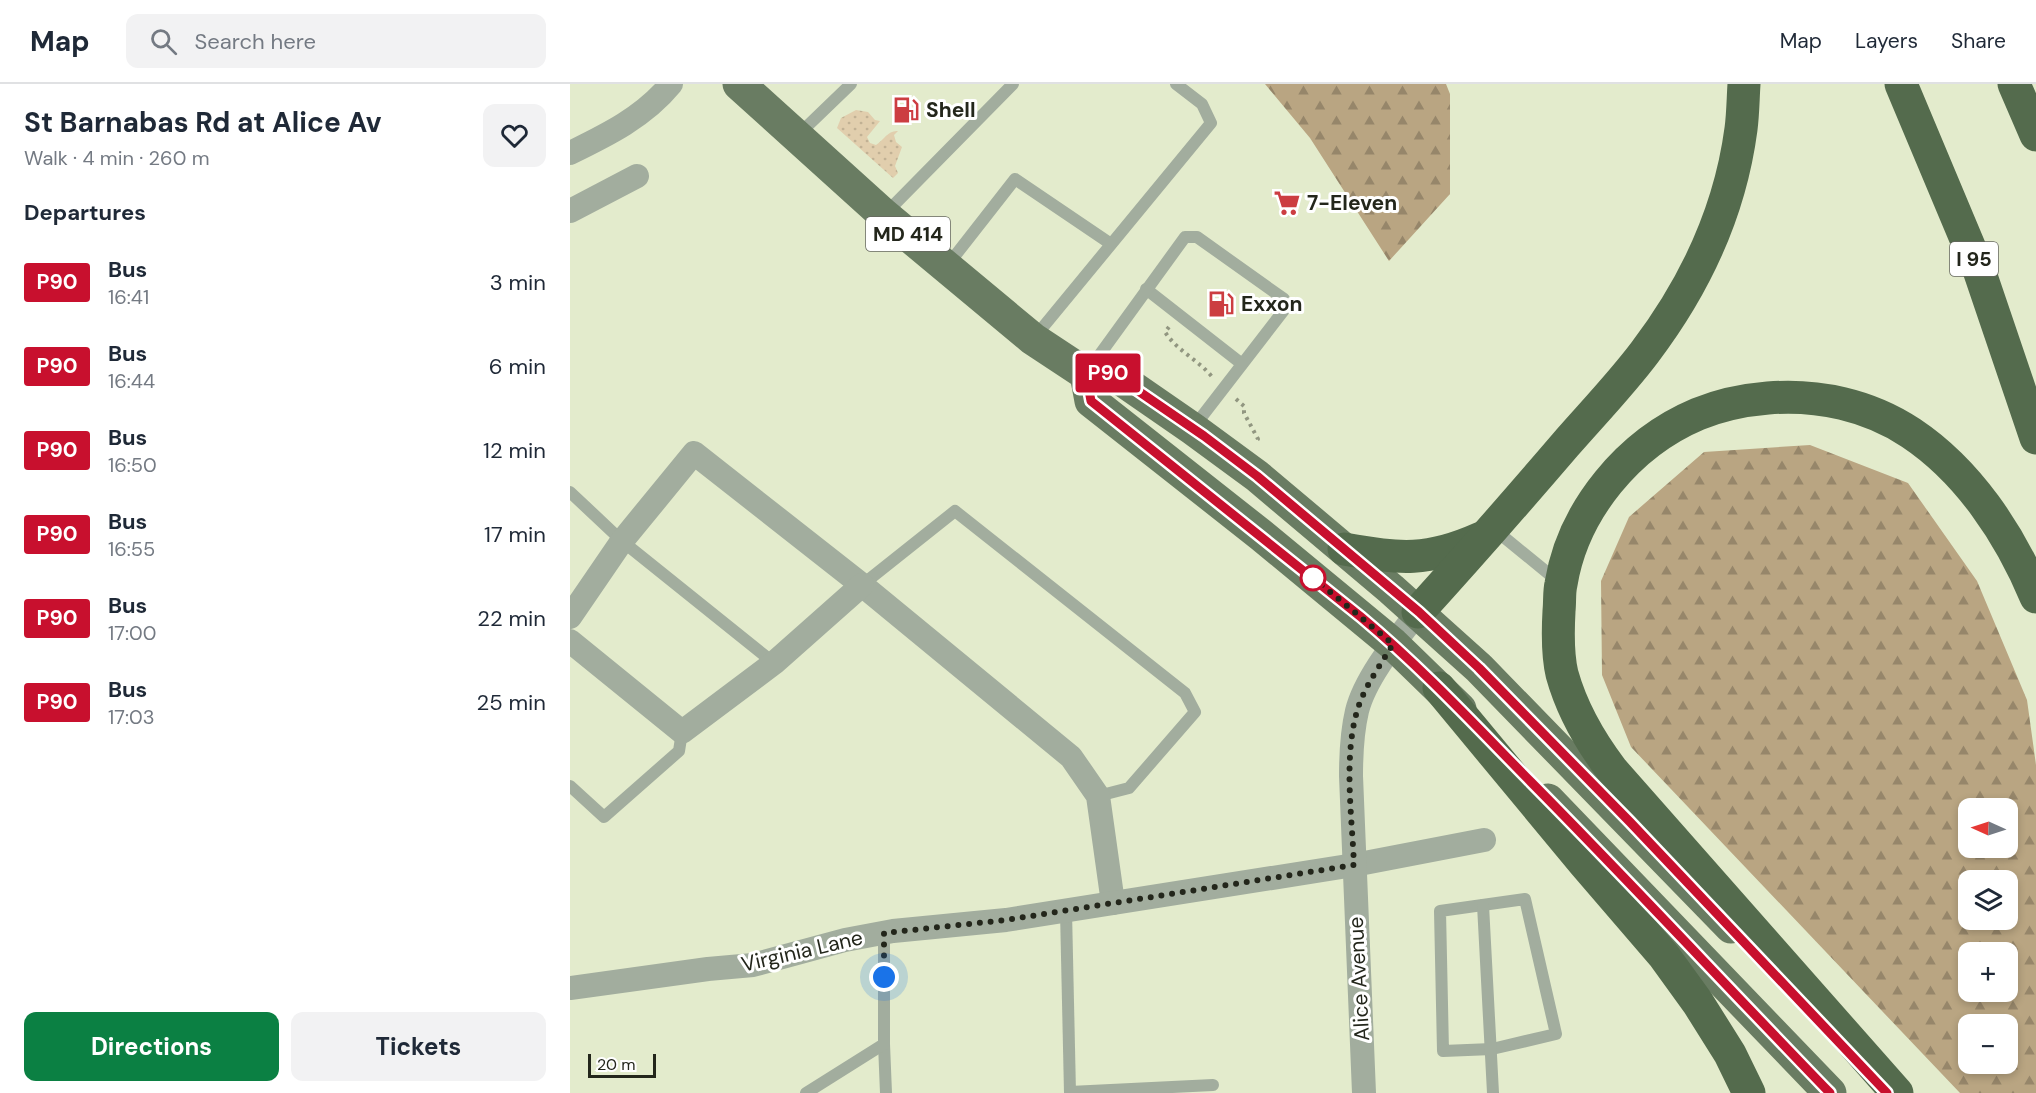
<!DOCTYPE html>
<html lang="en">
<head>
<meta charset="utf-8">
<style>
  :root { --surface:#fff; --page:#f2f2f3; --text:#1f2937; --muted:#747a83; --line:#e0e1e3; --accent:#0b8043 }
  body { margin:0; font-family:"DM Sans",sans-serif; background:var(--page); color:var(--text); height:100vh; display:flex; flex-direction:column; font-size:22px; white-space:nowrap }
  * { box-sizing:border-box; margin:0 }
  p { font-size:20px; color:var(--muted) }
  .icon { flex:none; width:33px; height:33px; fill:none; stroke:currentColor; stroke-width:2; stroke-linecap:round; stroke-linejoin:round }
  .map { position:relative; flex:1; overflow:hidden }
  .side { display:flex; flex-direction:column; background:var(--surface); width:570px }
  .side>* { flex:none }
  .badge { padding:0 12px; border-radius:4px; font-size:21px; line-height:39px }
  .needle { width:39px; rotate:273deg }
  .buttons { position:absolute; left:1388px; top:714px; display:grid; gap:12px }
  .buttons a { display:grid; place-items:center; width:60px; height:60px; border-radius:12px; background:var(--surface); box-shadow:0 3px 9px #0003; font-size:30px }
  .scale { position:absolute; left:18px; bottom:15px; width:68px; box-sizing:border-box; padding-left:6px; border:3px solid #23261b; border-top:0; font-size:16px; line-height:21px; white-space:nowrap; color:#23261b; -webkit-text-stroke:4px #fff; paint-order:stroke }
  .you { position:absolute; width:30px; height:30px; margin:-15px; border:4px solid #fff; border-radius:50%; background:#1a73e8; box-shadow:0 0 0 9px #1a73e833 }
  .map>.badge { position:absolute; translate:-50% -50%; box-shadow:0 0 0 3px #fff }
  h2 { padding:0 24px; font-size:22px; line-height:54px }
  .round { display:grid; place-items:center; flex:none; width:63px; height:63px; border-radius:12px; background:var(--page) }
  .headline { display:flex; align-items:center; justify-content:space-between; height:102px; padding:0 24px }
  h1 { font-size:28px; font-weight:700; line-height:45px }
  .cta { display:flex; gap:12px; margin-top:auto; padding:12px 24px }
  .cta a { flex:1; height:69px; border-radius:12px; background:var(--accent); color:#fff; font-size:24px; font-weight:700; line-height:69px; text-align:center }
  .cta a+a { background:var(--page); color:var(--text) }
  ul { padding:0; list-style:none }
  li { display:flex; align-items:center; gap:18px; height:84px; padding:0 24px }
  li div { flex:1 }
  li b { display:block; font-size:22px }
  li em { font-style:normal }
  li .badge { min-width:66px; font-weight:700; text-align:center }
  header { display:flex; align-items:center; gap:36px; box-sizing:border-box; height:84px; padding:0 30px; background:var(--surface); border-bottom:2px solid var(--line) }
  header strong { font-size:28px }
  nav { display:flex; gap:33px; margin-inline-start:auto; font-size:21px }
  .search { width:420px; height:54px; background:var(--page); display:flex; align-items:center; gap:15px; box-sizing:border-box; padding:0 21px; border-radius:12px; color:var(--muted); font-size:22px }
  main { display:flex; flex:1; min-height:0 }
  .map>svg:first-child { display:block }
  .grass { fill:url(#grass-dots) }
  .forest { fill:url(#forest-firs); fill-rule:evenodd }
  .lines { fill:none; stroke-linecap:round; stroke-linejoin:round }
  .path { stroke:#919680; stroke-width:4; stroke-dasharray:3 4.5; stroke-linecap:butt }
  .lane { stroke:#a2ad9e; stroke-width:12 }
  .street { stroke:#a2ad9e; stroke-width:24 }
  .primary { stroke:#697c62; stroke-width:33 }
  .highway { stroke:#546b4d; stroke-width:33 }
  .line-casing { stroke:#fff; stroke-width:14 }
  .line { stroke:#c8102e; stroke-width:9 }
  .walk { stroke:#23261b; stroke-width:6; stroke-dasharray:0 10.8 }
  .stop-dot { fill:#fff; stroke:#c8102e; stroke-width:3 }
  .labels { text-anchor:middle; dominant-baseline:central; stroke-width:6; stroke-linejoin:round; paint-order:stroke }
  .shield { fill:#fff; stroke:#65675f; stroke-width:1.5 }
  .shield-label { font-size:20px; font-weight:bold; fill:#23261b }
  .poi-label { font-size:21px; font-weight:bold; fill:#23261b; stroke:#fff; text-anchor:start }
  .street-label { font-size:21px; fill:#23261b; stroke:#fff }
</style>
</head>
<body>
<header>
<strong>Map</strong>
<div class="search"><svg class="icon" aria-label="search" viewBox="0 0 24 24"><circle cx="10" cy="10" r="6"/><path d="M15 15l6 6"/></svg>Search here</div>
<nav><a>Map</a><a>Layers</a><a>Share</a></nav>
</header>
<main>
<section class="side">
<div class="headline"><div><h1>St Barnabas Rd at Alice Av</h1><p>Walk · 4 min · 260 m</p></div><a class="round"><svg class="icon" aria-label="heart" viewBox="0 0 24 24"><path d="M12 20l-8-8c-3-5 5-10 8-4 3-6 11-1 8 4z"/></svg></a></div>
<h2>Departures</h2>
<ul>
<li><span class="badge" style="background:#c8102e;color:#fff">P90</span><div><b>Bus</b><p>16:41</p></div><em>3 min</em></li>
<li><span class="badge" style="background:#c8102e;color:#fff">P90</span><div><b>Bus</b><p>16:44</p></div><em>6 min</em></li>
<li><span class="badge" style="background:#c8102e;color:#fff">P90</span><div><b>Bus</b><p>16:50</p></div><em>12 min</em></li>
<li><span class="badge" style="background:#c8102e;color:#fff">P90</span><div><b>Bus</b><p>16:55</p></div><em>17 min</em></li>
<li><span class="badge" style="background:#c8102e;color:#fff">P90</span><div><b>Bus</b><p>17:00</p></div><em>22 min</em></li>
<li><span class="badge" style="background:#c8102e;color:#fff">P90</span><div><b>Bus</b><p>17:03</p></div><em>25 min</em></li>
</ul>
<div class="cta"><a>Directions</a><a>Tickets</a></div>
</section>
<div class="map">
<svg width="1466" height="1009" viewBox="0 0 1466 1009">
  <defs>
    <pattern id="grass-dots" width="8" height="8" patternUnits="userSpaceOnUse" patternTransform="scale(1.5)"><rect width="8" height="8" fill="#e1cead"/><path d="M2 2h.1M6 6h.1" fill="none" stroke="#c1b194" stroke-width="1.8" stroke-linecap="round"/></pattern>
    <pattern id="forest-firs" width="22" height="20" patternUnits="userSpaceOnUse" patternTransform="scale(1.5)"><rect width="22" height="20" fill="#b9a582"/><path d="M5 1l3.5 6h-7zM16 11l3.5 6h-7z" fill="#96866a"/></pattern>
  </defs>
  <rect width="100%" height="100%" fill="#e3ebcc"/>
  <path class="grass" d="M286,26L298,28L305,36L310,37L297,53L300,59L306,61C314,56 318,46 328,47L324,51L326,58L332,63L325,82L328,89L323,94L267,44L271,34Z"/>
  <g class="forest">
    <polygon points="695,0 876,0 880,10 880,110 819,177 740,54"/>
    <path d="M1240,361L1338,399L1407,497L1457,616L1466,681V1009H1390L1061,663L1032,591L1031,497L1059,433L1134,368ZM1398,724H1437V764H1398ZM1398,796H1437V836H1398ZM1398,868H1437V908H1398ZM1398,940H1437V980H1398Z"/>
  </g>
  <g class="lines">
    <g class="path">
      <path d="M599,243L595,248C607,267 629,276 643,294"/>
      <polyline points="666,315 674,322 674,329 688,355 686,357"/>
    </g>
    <g class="lane">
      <polyline points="228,51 281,0"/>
      <polyline points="315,130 443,0"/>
      <polyline points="377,182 445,95 541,160"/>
      <polyline points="576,205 672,280"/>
      <polyline points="464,254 641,39 632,20 606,0"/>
      <polyline points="520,284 615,153 627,153 714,215 714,226 623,344"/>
      <polyline points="0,408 52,457 204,579"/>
      <polyline points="924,445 990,499"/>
      <polyline points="292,501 385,427 615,609 625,628 559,704 528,712"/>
      <polyline points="0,702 34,733 109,667 112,648"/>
      <polygon points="955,815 986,950 922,965 873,967 870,827"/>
      <polyline points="913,821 923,1009"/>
      <polyline points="496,827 500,1009"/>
      <polyline points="314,960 316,1009"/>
      <polyline points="500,1008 643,1001"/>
      <polyline points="236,1009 314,960 314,849"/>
    </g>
    <g class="street">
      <path d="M0,69C37,51 74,33 101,0"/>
      <polyline points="0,127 67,92"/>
      <polyline points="0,533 52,457 124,369 292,501 501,673 528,712 543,819"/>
      <polyline points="0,557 112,648 204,579 292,501"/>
      <polyline points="0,904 138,885 183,881 275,856 323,847 436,836 784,781 914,756"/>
      <path d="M794,1009L781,692C781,670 782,648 787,627C795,594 828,554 848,528"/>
    </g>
    <g class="primary">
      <polyline points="169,0 314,131 463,255 516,290 542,289 623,345 687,392 821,505 909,584 1161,843"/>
      <polyline points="516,290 521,317 691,451 823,560 890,625"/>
      <polyline points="978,716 1260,1009"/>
    </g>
    <g class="highway">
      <polyline points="1331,0 1409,186 1466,354"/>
      <polyline points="1444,0 1466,51"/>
      <path d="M774,465C831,475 857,478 911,454"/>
      <path d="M848,528C898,473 947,417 995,361C1022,330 1051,300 1075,268C1125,202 1160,128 1171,45C1173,30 1173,15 1174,0"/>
      <polyline points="869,604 1014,779 1094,872 1128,919 1160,970 1179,1009"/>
      <path d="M1327,1009L1042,686C1020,657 1002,626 992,590C988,573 988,545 989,527C990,518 989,508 991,500C1003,426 1059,359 1128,330C1150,321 1174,316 1198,314C1248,310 1299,321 1341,349C1398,387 1440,450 1466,513"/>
    </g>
  </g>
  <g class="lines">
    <g class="line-casing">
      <path id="line" d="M1260,1009C1160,906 1062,800 961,698C905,641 852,584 791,533L521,317L516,290L542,289L634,352L687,392L849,528L909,584L1060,738L1317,1009"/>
    </g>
    <use href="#line" class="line"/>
    <path class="walk" d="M314,893V849L436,836L784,781C782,732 773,671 788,624C795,602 811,580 823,560L741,492L743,494"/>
  </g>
  <defs>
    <g id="fuel-bare" transform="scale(2.07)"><path d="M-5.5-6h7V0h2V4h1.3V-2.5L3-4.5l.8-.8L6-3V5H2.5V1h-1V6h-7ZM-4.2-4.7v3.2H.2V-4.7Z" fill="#cc3d41" stroke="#fff" stroke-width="2.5" paint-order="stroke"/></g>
    <g id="supermarket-bare" transform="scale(2.07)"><path d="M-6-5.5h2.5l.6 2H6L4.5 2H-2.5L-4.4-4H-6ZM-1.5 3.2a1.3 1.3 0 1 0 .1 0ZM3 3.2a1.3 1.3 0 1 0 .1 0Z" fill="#cc3d41" stroke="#fff" stroke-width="2.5" paint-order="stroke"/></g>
  </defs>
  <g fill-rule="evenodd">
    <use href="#fuel-bare" x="336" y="26"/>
    <use href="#supermarket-bare" x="717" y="119"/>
    <use href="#fuel-bare" x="651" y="220"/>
  </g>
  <circle class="stop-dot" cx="743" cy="494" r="12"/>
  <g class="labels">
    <g class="shield">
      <rect x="296" y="133" width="84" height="34" rx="4.5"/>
      <rect x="1380" y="158" width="48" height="34" rx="4.5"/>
    </g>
    <g class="shield-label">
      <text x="338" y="150">MD 414</text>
      <text x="1404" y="175">I 95</text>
    </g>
    <g class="poi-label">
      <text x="356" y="26">Shell</text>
      <text x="737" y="119">7-Eleven</text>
      <text x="671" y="220">Exxon</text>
    </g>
    <g class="street-label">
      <text transform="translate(232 867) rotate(-13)">Virginia Lane</text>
      <text transform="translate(789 895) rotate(-93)">Alice Avenue</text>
    </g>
  </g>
</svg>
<div class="buttons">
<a><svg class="needle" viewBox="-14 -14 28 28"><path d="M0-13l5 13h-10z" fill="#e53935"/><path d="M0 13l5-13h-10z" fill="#747a83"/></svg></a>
<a><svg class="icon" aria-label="layers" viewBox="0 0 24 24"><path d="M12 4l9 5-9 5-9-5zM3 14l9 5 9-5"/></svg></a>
<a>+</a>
<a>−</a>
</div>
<div class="scale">20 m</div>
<div class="you" style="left:314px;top:893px"></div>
<b class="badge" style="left:538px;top:289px;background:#c8102e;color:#fff">P90</b>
</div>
</main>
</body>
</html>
